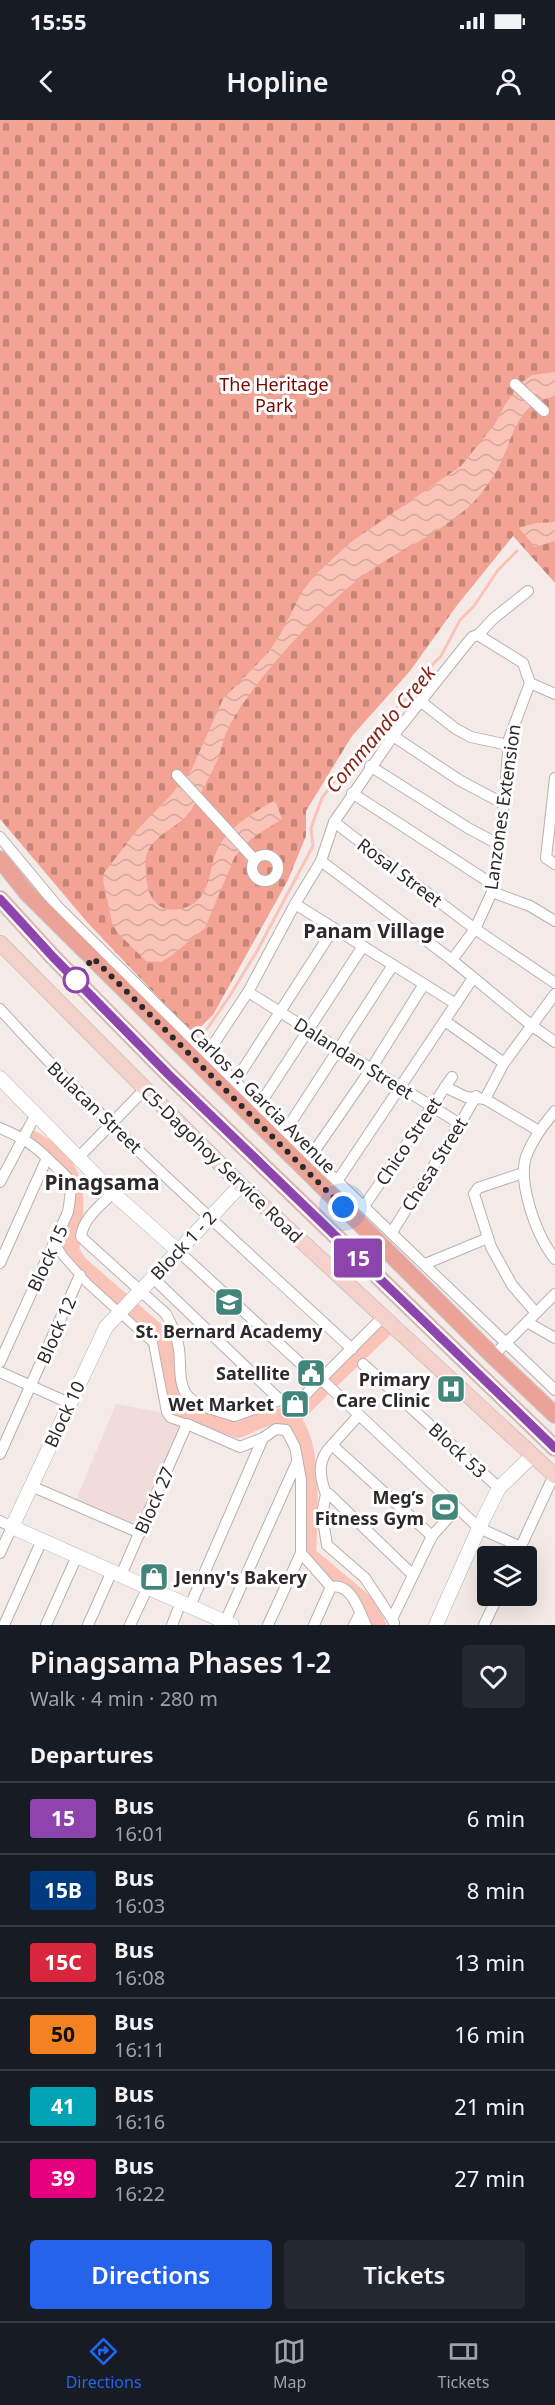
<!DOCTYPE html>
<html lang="en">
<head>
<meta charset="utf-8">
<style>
  :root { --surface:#171b24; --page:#242831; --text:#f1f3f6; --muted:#9ea1a6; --line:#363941; --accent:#2563eb }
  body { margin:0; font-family:"Noto Sans",sans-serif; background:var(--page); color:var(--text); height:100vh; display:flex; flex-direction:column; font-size:22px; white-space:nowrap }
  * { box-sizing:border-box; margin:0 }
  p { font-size:20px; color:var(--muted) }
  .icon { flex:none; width:33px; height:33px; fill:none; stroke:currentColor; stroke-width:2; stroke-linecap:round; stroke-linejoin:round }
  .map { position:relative; height:1505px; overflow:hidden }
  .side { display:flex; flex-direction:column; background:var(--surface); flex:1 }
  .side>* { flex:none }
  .badge { padding:0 12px; border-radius:4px; font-size:21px; line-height:39px }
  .buttons { position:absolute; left:477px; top:1426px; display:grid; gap:12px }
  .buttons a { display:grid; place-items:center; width:60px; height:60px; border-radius:6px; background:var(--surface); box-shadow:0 6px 24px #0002; font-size:30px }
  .you { position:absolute; width:30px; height:30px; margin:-15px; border:4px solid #fff; border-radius:50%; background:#1a73e8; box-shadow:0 0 0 9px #1a73e833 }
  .map>.badge { position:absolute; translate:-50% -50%; box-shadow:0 0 0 3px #fff }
  h2 { padding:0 30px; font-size:22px; line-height:54px }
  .round { display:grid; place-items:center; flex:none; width:63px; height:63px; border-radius:6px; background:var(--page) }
  .head { display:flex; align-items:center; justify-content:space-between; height:102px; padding:0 30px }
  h1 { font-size:28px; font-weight:600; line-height:45px }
  .button { display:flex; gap:12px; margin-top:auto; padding:12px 30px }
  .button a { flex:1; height:69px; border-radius:6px; background:var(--accent); color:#fff; font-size:24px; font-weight:600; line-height:69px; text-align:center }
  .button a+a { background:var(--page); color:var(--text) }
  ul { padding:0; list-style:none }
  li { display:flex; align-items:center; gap:18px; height:72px; padding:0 30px; border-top:2px solid var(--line) }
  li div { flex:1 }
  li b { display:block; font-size:22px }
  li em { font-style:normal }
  li .badge { min-width:66px; font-weight:700; text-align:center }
  .status { display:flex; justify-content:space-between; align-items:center; height:42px; padding:0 30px; background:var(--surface); direction:ltr }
  .status svg { height:16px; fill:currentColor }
  header { display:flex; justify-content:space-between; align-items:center; height:78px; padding:0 30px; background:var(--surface); font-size:27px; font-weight:600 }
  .dock { display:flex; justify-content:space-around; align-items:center; height:84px; border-top:2px solid var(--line); background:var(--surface); font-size:16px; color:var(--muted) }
  .dock a { display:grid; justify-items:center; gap:3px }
  .dock .selected { color:var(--accent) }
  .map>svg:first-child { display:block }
  .built { fill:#f0ddd9 }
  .cemetery { fill:url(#cemetery-stones) }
  .water { fill:url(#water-waves) }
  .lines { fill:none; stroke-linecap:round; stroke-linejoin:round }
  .stream { stroke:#fac3b8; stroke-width:3 }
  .river { stroke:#fac3b8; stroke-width:16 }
  .pedestrian-casing { stroke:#bab0ae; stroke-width:10 }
  .minor-casing { stroke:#bab0ae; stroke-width:12 }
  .tertiary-casing { stroke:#bab0ae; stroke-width:15 }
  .secondary-casing { stroke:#bab0ae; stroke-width:16 }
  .primary-casing { stroke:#c8c7c7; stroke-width:18 }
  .pedestrian { stroke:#fff; stroke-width:8 }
  .minor { stroke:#fff; stroke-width:10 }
  .tertiary { stroke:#fff; stroke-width:14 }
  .secondary { stroke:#f5d1cb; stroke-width:15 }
  .primary { stroke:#eba397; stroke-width:16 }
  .line-casing { stroke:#fff; stroke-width:14 }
  .line { stroke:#8e44ad; stroke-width:9 }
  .walk { stroke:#2d2929; stroke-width:6; stroke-dasharray:0 10.8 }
  .stop-dot { fill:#fff; stroke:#8e44ad; stroke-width:3 }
  .labels { text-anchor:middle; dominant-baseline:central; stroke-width:6; stroke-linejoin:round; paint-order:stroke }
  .park-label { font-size:18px; fill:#730900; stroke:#fff }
  .street-label { font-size:18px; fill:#2d2929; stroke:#fff }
  .poi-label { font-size:18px; font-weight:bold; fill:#2d2929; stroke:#fff; text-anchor:end }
  .water-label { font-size:20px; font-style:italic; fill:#882314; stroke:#fff }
  .neighbourhood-label { font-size:20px; font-weight:bold; fill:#2d2929; stroke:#fff }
  .quarter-label { font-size:21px; font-weight:bold; fill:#2d2929; stroke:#fff }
</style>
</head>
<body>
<div class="status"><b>15:55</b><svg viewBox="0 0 49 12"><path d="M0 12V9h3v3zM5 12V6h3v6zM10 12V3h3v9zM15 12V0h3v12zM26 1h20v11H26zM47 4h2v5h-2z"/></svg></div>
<header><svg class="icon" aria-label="back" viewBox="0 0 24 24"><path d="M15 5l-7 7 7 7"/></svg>Hopline<svg class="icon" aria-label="person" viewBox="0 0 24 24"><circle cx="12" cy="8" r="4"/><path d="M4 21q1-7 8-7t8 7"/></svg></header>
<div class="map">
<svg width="555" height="1505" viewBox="0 0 555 1505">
  <defs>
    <pattern id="cemetery-stones" width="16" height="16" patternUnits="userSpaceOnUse" patternTransform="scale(1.5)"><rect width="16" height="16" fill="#f3a393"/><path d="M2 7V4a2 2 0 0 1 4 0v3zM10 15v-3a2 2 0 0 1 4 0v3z" fill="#c58578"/></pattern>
    <pattern id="water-waves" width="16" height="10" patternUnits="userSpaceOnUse" patternTransform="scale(1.5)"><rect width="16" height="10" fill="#fac3b8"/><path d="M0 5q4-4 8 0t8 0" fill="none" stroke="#d7a89e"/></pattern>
  </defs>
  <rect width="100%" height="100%" fill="#f4eae8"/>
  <g class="built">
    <polygon points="129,1189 160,1219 174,1288 167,1289 155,1224 122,1197"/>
    <polygon points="116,1284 165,1293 186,1303 138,1407 76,1380"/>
  </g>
  <polygon class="cemetery" points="0,0 555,0 555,463 513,416 458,484 410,551 352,616 306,691 306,716 288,760 213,895 193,914 87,802 0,699"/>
  <g class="water">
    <path d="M555,252V277C516,279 513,322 497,350C487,367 476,382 460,394C434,415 403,429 375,447C348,465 323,490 301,513C276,540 249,571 231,603C224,614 222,629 217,641C209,657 201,674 192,689C181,706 159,712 149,729C145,735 145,744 146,751C146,777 158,797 187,787C212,778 208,746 219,726C232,704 255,692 275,680L282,699L251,719L235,736L205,808L171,836L161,842L146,841L117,812L112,803L103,760L104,753L138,709L170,676L191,651L223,579L268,533L280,515L302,472L315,455L351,422L461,346L495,304L506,283L522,262L532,255Z"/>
    <polygon points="555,402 555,421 535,427 519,408 536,403"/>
  </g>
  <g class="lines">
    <polyline class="stream" points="192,917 207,909 229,877 257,831 313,726 311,708 322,678 347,644 384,600 413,572 429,548 441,536 460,500 474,486 498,450 517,431"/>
    <g class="river">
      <path d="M25,1015C83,1042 79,1075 71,1131L80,1144L165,1218L178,1289L238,1310C252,1305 266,1295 282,1296C318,1298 309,1408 308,1434L365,1482L378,1505"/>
      <polyline points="332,1260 385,1209"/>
      <polyline points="292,1299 325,1266"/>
    </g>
    <g class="pedestrian-casing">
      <polyline id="pedestrian" points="54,1121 63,1136 87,1163 153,1223 166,1292 170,1298 187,1304"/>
    </g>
    <g class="minor-casing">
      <g id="minor">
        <polyline points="515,264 544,291"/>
        <polyline points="478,515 494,498 528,471"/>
        <polyline points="530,563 555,574"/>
        <polyline points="420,581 456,609 471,617 508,625"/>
        <polyline points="393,616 459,660 504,684"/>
        <polyline points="370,646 468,708 498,724"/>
        <polyline points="177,655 255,740"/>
        <polyline points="555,658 546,738 555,744"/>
        <polyline points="352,673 492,764"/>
        <polyline points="334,702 475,809 555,863"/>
        <polyline points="0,717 58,787 311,1036 555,1270"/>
        <circle cx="265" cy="748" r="13"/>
        <polyline points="321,741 452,840 531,905 555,922"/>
        <polyline points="492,772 530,786 555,801"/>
        <polyline points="295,784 456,884"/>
        <polyline points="452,840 475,809 492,772 504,684 509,619 530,563"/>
        <polyline points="248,872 460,1004"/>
        <path d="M0,889C109,1010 233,1118 352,1229"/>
        <polyline points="445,901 504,943"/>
        <polyline points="207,934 248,872 295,784 321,741 334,702 393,616 472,517 478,515 523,543 530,563"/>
        <polyline points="236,960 334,808"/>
        <polyline points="445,967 466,977 485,979 539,1011"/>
        <polyline points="485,979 504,943 555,874"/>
        <polyline points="260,984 363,826"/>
        <path d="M555,991C544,1004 534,1017 527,1034C516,1061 537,1117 555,1139"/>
        <path d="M0,1008C21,1017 32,1023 48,1039C71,1062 74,1057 68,1092L0,1242"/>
        <polyline points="286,1010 393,845"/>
        <polyline points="311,1036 371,949 424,864"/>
        <polyline points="78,1038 145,969"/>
        <polyline points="523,1053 478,1068 474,1074 491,1127 512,1165 536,1193"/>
        <polyline points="338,1060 473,858"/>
        <polyline points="0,1062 36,994"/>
        <path d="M113,1073C100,1086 83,1098 81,1117L166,1194C172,1205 177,1216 179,1229C181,1243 178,1264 187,1275C196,1287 220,1291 234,1296L280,1280L303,1277L384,1196"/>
        <polyline points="365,1085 452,957"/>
        <polyline points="392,1112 460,1004 476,976"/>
        <polyline points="177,1130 311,1253 321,1259 479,1408 521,1427"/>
        <polyline points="0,1143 47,1038"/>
        <polyline points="425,1144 488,1118"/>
        <polyline points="152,1157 280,1280"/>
        <polyline points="527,1202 555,1218"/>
        <polyline points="493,1236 555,1174"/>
        <polyline points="363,1244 499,1368"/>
        <polyline points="0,1252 69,1283"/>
        <polyline points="358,1296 332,1325 432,1416"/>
        <polyline points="0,1334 80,1155"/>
        <polyline points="31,1366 140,1413"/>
        <path d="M326,1374C319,1355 317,1340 332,1325"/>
        <polyline points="0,1401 12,1407 0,1433"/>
        <polyline points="301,1433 331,1467"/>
        <polyline points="516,1437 554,1355"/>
        <polyline points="121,1455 187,1304 240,1327 263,1318"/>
        <polyline points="190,1486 263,1318 276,1309 286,1310 295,1327 301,1360 301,1433 268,1505"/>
        <polyline points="392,1499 365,1458 327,1425 322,1394 326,1374 329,1374 412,1454"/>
        <polyline points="225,1502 297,1342"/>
        <polyline points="394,1503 392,1499 432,1416 457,1388"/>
        <polyline points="4,1505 42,1420"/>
        <polyline points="46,1505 77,1436"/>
        <polyline points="88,1505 112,1451"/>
        <polyline points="130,1505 148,1467"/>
        <polyline points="172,1505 181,1482"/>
        <path d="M314,1505L331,1467C352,1462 359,1492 366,1505"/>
        <polyline points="354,1505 360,1494"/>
        <polyline points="484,1505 498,1476"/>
      </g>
    </g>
    <g class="tertiary-casing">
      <g id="tertiary">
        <polyline points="0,958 113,1073 177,1130"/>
        <polyline points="232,1505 12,1407 106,1207 241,1065"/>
        <polyline points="436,1505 479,1408 499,1368 532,1336"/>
      </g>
    </g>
    <g class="secondary-casing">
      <polyline id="secondary" points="0,823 241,1065 555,1356"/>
    </g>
    <g class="primary-casing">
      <g id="primary">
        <polyline points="0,739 26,772 493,1236 555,1295"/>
        <polyline points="0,779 53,837 164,950 555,1328"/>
      </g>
    </g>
    <use href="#pedestrian" class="pedestrian"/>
    <use href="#minor" class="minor"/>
    <use href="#tertiary" class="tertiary"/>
    <use href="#secondary" class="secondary"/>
    <use href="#primary" class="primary"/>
  </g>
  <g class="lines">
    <g class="line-casing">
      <polyline id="line" points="0,779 53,837 168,954 555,1328"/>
    </g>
    <use href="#line" class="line"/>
    <polyline class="walk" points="76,860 93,838 343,1087"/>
  </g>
  <defs>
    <g id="school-square" transform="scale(1.5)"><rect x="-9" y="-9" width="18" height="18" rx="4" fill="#42867b" stroke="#fff"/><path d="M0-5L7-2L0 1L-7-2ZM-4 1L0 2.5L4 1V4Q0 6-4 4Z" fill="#fff"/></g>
    <g id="civic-square" transform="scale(1.5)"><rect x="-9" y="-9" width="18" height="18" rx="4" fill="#42867b" stroke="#fff"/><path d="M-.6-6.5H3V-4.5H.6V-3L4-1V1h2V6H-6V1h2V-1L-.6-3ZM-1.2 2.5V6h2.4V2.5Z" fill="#fff"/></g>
    <g id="hospital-square" transform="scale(1.5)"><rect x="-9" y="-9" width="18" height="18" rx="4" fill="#42867b" stroke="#fff"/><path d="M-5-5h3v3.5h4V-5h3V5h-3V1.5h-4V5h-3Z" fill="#fff"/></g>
    <g id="shop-square" transform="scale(1.5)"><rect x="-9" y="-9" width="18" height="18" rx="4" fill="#42867b" stroke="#fff"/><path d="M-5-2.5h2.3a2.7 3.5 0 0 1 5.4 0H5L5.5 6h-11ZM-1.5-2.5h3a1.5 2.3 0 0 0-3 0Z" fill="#fff"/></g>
    <g id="stadium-square" transform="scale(1.5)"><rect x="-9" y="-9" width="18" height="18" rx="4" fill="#42867b" stroke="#fff"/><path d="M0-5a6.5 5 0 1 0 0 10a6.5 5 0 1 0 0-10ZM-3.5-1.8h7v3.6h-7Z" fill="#fff"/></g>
  </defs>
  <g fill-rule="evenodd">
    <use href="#school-square" x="229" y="1182"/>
    <use href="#civic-square" x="311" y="1253"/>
    <use href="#hospital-square" x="451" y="1269"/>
    <use href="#shop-square" x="295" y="1284"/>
    <use href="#stadium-square" x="445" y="1387"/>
    <use href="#shop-square" x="154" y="1457"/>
  </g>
  <circle class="stop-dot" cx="76" cy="860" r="12"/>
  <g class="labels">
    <g class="park-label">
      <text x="274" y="264">The Heritage<tspan x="274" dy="21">Park</tspan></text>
    </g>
    <g class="street-label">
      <text transform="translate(502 687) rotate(-82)">Lanzones Extension</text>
      <text transform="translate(400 752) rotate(37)">Rosal Street</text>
      <text transform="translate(354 938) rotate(32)">Dalandan Street</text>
      <text transform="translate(263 980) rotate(45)">Carlos P. Garcia Avenue</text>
      <text transform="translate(95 987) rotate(44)">Bulacan Street</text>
      <text transform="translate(408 1021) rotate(-56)">Chico Street</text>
      <text transform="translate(222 1044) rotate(44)">C5-Dagohoy Service Road</text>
      <text transform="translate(434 1044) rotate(-58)">Chesa Street</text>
      <text transform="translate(183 1125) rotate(-47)">Block 1 - 2</text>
      <text transform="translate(47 1138) rotate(-65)">Block 15</text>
      <text transform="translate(56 1210) rotate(-66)">Block 12</text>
      <text transform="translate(64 1294) rotate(-65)">Block 10</text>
      <text transform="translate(458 1330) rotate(43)">Block 53</text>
      <text transform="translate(154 1380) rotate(-66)">Block 27</text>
    </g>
    <g class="poi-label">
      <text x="229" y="1211" text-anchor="middle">St. Bernard Academy</text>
      <text x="290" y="1253">Satellite</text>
      <text x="430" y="1259">Primary<tspan x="430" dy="21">Care Clinic</tspan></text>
      <text x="274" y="1284">Wet Market</text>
      <text x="424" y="1377">Meg’s<tspan x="424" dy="21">Fitness Gym</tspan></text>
      <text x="175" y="1457" text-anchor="start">Jenny's Bakery</text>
    </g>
    <g class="water-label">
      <text transform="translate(380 609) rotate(-50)">Commando Creek</text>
    </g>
    <g class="neighbourhood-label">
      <text x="374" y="810">Panam Village</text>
    </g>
    <g class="quarter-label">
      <text x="102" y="1062">Pinagsama</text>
    </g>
  </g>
</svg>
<div class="buttons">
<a><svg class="icon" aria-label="layers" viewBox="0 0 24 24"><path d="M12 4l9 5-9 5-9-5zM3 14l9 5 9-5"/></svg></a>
</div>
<div class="you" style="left:343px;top:1087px"></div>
<b class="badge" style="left:358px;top:1138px;background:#8e44ad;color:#fff">15</b>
</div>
<section class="side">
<div class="head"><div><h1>Pinagsama Phases 1-2</h1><p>Walk · 4 min · 280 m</p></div><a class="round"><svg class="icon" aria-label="heart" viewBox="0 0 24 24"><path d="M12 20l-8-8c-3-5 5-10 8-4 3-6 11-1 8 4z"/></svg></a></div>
<h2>Departures</h2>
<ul>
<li><span class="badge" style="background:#8e44ad;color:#fff">15</span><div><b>Bus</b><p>16:01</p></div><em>6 min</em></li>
<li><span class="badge" style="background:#003b80;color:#fff">15B</span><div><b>Bus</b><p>16:03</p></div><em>8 min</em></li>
<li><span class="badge" style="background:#d7263d;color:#fff">15C</span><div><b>Bus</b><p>16:08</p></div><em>13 min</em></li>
<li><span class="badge" style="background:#f58220;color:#111">50</span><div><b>Bus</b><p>16:11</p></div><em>16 min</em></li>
<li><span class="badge" style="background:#00a3b4;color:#fff">41</span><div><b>Bus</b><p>16:16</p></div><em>21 min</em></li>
<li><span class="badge" style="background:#e6007e;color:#fff">39</span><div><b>Bus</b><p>16:22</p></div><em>27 min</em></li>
</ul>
<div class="button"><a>Directions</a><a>Tickets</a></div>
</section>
<nav class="dock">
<a class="selected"><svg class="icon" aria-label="directions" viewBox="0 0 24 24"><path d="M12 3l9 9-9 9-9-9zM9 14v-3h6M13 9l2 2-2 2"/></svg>Directions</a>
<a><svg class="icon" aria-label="map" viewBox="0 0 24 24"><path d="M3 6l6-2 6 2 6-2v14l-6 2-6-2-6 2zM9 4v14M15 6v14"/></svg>Map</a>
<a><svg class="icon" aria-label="tickets" viewBox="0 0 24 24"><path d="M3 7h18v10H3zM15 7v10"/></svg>Tickets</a>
</nav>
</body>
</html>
